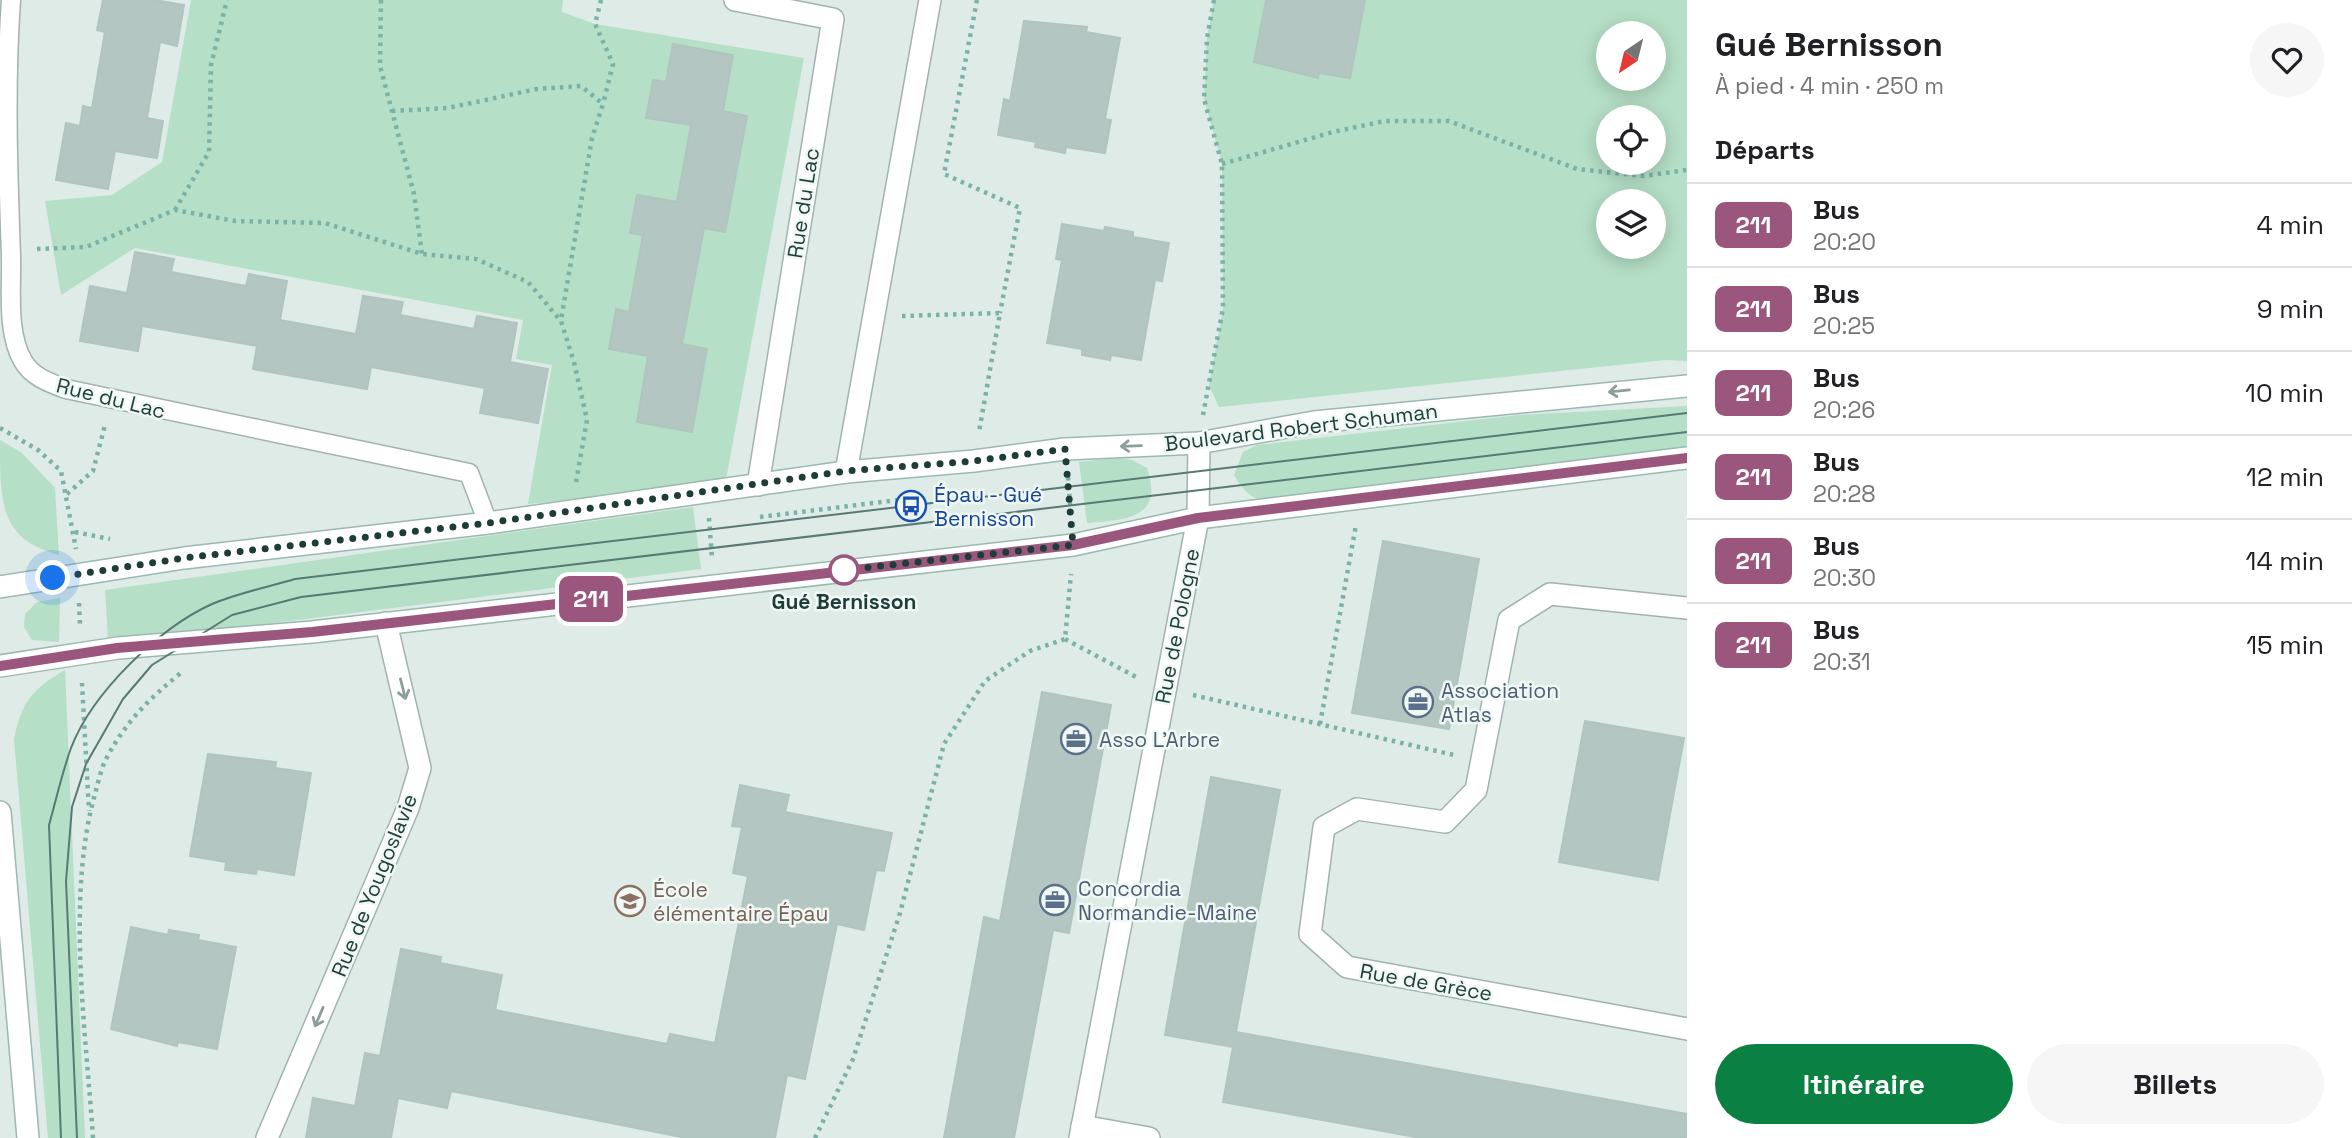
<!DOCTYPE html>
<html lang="fr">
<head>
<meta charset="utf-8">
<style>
  :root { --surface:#fff; --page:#f6f6f6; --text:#202124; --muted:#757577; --line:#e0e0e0; --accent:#0b8043 }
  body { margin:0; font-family:"Space Grotesk",sans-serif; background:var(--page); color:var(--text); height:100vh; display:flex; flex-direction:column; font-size:26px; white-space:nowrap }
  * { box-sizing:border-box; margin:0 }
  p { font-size:23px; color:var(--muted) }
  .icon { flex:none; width:38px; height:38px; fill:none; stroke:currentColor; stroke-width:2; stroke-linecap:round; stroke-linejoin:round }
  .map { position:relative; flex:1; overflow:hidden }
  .drawer { display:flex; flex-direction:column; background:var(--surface); width:665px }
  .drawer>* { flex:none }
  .badge { padding:0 14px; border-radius:10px; font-size:24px; line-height:46px }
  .needle { width:46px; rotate:215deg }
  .controls { position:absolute; left:1596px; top:21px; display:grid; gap:14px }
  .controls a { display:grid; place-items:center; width:70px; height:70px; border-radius:50%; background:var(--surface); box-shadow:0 4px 18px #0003; font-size:35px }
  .you { position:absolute; width:35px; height:35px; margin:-18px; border:5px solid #fff; border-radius:50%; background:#1a73e8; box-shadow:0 0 0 10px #1a73e833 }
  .map>.badge { position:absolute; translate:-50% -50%; box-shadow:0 0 0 4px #fff }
  h2 { padding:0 28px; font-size:26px; line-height:63px }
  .round { display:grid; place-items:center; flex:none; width:74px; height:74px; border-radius:37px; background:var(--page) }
  .head { display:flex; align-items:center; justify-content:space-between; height:119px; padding:0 28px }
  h1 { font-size:33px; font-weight:700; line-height:52px }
  .button { display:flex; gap:14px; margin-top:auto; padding:14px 28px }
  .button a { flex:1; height:80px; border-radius:42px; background:var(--accent); color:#fff; font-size:28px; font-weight:700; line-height:80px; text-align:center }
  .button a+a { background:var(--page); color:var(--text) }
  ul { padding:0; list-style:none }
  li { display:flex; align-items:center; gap:21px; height:84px; padding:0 28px; border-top:2px solid var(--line) }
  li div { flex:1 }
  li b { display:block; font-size:26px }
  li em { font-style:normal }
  li .badge { min-width:77px; font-weight:700; text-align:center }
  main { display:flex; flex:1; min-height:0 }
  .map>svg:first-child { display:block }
  .green { fill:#b5dfc6; fill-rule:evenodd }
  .building { fill:#b3c6c1; stroke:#b0c5bf; stroke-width:2 }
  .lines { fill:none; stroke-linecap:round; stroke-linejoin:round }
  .lane-casing { stroke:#a1b3af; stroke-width:21 }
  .street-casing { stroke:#a1b3af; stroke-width:24 }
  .secondary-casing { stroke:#9cb8b2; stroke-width:24 }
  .path { stroke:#7bb2a8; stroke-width:4.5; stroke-dasharray:3.5 5; stroke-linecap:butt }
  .lane { stroke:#fff; stroke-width:18 }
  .street { stroke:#fff; stroke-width:21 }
  .secondary { stroke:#fff; stroke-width:21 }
  .tram { stroke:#587974; stroke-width:2 }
  .oneway { stroke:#8e9e9c }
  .line-casing { stroke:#fff; stroke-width:16 }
  .line { stroke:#9b567e; stroke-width:10 }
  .walk { stroke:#1e3c38; stroke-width:7; stroke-dasharray:0 12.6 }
  .stop-dot { fill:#fff; stroke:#9b567e; stroke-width:3.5 }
  .labels { text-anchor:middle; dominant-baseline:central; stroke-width:5; stroke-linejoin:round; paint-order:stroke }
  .street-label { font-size:21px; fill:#1e3c38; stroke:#eff8f4 }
  .transit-label { font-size:21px; fill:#164399; stroke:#eff8f4; text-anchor:start }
  .stop-label { font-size:21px; font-weight:bold; fill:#1e3c38; stroke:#eff8f4 }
  .service-label { font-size:21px; fill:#4e5e75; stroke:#eff8f4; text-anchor:start }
  .education-label { font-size:21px; fill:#785e54; stroke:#eff8f4; text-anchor:start }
</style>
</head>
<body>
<main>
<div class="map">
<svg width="1687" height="1138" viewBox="0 0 1687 1138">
  <rect width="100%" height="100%" fill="#deebe7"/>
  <g class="green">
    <polygon points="191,0 563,0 562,12 595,24 804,58 725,485 528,504 552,365 516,359 523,320 135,248 61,295 45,201 112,195 162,162"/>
    <path d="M1214,0H1687V361L1665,360L1219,407L1209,385L1223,308L1222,164L1204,99L1207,38ZM1608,33H1654V79H1608ZM1608,117H1654V163H1608ZM1608,201H1654V247H1608Z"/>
    <path d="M1687,406V449L1270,502C1251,499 1244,492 1234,475L1243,452L1257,445L1519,415Z"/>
    <path d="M0,440L22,453L55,488L59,555C0,539 0,505 0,440Z"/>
    <path d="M1116,458L1132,460L1147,468C1164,518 1127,520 1087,523L1079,462Z"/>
    <polygon points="693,507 701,569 242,627 108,639 105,590"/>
    <polygon points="60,598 59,642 32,640 24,627 25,614 37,602"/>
    <path d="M65,670L85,1138H48L14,739C21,703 33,688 65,670Z"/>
  </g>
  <g class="building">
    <polygon points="103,0 155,0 184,5 177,46 160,42 147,118 163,121 157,158 115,151 108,189 56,180 66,123 80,126 83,106 92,108 105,32 97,30"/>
    <polygon points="1266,0 1365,0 1350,78 1319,73 1318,78 1254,62"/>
    <polygon points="1024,21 1087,27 1086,32 1120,38 1105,119 1111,120 1105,153 1066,147 1065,153 1035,147 1036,142 998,135 1004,99 1010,101"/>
    <polygon points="673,44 733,55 723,111 747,116 725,232 704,228 682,344 707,349 692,432 637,422 648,356 609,349 616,309 629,312 643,235 630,233 637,195 677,202 691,125 646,118 653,80 666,82"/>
    <polygon points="1062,224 1104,231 1105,227 1133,232 1133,237 1169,243 1162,281 1155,280 1141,360 1111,355 1110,360 1082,355 1082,349 1047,343 1062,260 1056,259"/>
    <polygon points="135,252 174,259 171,272 246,286 249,274 287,281 280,320 356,334 363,296 403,302 400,315 474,329 477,316 517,323 510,362 548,369 538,423 480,413 485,388 371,367 367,389 253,369 257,346 142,326 138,351 80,341 90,286 127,293"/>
    <polygon points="1383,541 1479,559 1449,729 1352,713"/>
    <polygon points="1042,692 1111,705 1069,933 1053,930 1014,1138 944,1138 984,917 1000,921"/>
    <polygon points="1585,721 1684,738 1658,880 1559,862"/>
    <polygon points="208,754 276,762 275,768 311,773 294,875 257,869 256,874 225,870 226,862 190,856"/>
    <polygon points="1211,777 1280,790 1236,1032 1687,1114 1687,1138 1421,1138 1223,1102 1233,1047 1165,1035"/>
    <polygon points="740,785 789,795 785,812 892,833 884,871 876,870 864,930 837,924 805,1079 787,1075 775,1138 686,1138 451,1091 447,1108 398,1098 391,1138 306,1138 313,1098 355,1106 365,1053 380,1056 401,949 441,957 440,963 502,975 495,1010 667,1044 670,1034 715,1043 748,876 733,873 742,827 732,826"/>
    <polygon points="131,927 168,935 169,930 199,935 198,940 236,947 217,1049 178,1042 177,1046 111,1029"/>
  </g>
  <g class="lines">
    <g class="lane-casing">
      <path id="lane" d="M11,0C5,85 8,171 11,256C12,288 6,332 23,361C32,377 50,383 66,389L469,473L488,523"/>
    </g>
    <g class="street-casing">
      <g id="street">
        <polyline points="735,0 833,19 758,485"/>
        <polyline points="846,472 930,0"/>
        <polyline points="1687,608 1550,594 1509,620 1476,790 1445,822 1357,809 1324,827 1310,934 1347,967 1687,1029"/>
        <polyline points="1082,1126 1149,1138"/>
        <polyline points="267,1138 408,808 420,768 386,623"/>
        <polyline points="1080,1138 1198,518 1199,443"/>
      </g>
    </g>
    <g class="secondary-casing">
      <g id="secondary">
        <polyline points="0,587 184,558 488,523 846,472 974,461 1065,449 1199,443 1314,422 1687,386"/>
        <polyline points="0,666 118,648 312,632 1073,545 1198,518 1687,458"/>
        <polyline points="0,812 28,1138"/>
      </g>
    </g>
    <g class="path">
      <polyline points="381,0 380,66 414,194 422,254"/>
      <polyline points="601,0 595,24 613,64 603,104"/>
      <polyline points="977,0 944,174 1020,208 1000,313"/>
      <polyline points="392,111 448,108 537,89 581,86 603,104 592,138 561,320"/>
      <polyline points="1222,164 1333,132 1385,121 1449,121 1577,169 1643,176 1687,170"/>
      <polyline points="175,210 209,152 211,65 227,0"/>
      <polyline points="37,249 86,247 175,210 235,221 325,223 422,254 476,259 528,282 561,321 574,362 587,420 576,482"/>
      <polyline points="902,316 1000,313 979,432"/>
      <polyline points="1203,415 1223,308 1222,164 1204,99 1207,38 1214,0"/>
      <polyline points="0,428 38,450 61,471 76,549"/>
      <polyline points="1068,477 1071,517"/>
      <polyline points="67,494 93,471 105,425"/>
      <polyline points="760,517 914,498"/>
      <polyline points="709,518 712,558"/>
      <polyline points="75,532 110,539"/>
      <polyline points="79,603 80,625"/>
      <polyline points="1065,639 1138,678"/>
      <polyline points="82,683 89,811"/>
      <polyline points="1193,695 1454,755"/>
      <polyline points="1320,724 1356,525"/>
      <path d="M93,1138C86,1031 66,897 95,794C98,783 101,769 106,759C126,721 150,698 182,672"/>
      <polyline points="815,1138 853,1059 900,913 944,744 985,681 1030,651 1065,639 1071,574"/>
    </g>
    <use href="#lane" class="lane"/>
    <use href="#street" class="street"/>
    <use href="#secondary" class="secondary"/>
    <g class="tram">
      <path d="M61,1138L49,825C56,800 62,773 71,748C92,693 159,628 212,604C238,593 268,587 295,579L1687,413"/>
      <polyline points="77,1138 66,881 72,807 86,764 123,699 152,665 232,615 301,597 1687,432"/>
    </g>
  </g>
  <defs><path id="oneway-shaft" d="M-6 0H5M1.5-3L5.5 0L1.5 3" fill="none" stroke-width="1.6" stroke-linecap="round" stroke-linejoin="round" transform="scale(1.75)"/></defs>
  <g class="oneway">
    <use href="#oneway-shaft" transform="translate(1619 391) rotate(174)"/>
    <use href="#oneway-shaft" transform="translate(1131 446) rotate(178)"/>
    <use href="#oneway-shaft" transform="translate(403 689) rotate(76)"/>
    <use href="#oneway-shaft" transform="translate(319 1017) rotate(113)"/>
  </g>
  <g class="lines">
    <g class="line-casing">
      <polyline id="line" points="0,666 117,648 312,632 1073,545 1198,518 1687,458"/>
    </g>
    <use href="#line" class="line"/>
    <polyline class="walk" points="53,578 184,558 488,523 846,471 974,461 1065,449 1073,545 844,570"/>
  </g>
  <defs>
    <g id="bus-ring" transform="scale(1.575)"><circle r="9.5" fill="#eff8f4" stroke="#1a4fb4" stroke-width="1.5"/><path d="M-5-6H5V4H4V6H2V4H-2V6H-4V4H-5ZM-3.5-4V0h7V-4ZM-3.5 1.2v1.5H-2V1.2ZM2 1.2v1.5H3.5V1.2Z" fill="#1a4fb4"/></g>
    <g id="office-ring" transform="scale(1.575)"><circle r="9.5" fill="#eff8f4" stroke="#5c6f8a" stroke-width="1.5"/><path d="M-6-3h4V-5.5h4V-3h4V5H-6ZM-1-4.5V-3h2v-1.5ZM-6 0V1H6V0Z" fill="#5c6f8a"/></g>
    <g id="school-ring" transform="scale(1.575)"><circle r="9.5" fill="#eff8f4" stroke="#8d6e63" stroke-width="1.5"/><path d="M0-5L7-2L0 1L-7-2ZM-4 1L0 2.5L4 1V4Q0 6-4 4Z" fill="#8d6e63"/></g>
  </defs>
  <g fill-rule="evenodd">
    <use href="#bus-ring" x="911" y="506"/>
    <use href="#office-ring" x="1418" y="702"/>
    <use href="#office-ring" x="1076" y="739"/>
    <use href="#office-ring" x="1055" y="900"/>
    <use href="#school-ring" x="630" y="901"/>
  </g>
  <circle class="stop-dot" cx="844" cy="570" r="14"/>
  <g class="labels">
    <g class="street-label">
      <text transform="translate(803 203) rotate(-81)">Rue du Lac</text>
      <text transform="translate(111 398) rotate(14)">Rue du Lac</text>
      <text transform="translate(1301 427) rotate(-7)">Boulevard Robert Schuman</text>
      <text transform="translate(1177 626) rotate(-79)">Rue de Pologne</text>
      <text transform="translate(374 885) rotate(-68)">Rue de Yougoslavie</text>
      <text transform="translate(1426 982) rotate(10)">Rue de Grèce</text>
    </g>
    <g class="transit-label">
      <text x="934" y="494">Épau - Gué<tspan x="934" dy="24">Bernisson</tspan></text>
    </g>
    <g class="stop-label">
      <text x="844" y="601">Gué Bernisson</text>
    </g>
    <g class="service-label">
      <text x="1441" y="690">Association<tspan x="1441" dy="24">Atlas</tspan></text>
      <text x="1099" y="739">Asso L'Arbre</text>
      <text x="1078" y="888">Concordia<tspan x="1078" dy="24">Normandie-Maine</tspan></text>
    </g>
    <g class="education-label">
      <text x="653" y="889">École<tspan x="653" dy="24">élémentaire Épau</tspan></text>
    </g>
  </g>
</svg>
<div class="controls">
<a><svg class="needle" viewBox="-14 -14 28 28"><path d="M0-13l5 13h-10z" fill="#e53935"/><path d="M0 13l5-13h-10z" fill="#757577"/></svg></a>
<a><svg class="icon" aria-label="locate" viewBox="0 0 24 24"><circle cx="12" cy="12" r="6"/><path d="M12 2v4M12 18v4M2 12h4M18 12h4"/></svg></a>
<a><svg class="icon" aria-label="layers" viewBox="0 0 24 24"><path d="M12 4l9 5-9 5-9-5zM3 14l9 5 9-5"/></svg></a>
</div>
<div class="you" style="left:53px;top:578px"></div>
<b class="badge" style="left:591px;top:599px;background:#9b567e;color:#fff">211</b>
</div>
<section class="drawer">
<div class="head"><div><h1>Gué Bernisson</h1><p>À pied · 4 min · 250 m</p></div><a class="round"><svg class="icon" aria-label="heart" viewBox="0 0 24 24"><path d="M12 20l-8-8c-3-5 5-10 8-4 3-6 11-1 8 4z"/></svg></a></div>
<h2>Départs</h2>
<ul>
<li><span class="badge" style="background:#9b567e;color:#fff">211</span><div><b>Bus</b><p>20:20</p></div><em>4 min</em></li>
<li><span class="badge" style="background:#9b567e;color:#fff">211</span><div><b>Bus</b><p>20:25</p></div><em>9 min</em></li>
<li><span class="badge" style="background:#9b567e;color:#fff">211</span><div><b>Bus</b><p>20:26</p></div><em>10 min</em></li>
<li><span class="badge" style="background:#9b567e;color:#fff">211</span><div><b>Bus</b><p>20:28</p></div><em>12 min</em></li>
<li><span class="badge" style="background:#9b567e;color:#fff">211</span><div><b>Bus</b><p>20:30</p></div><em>14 min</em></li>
<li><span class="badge" style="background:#9b567e;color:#fff">211</span><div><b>Bus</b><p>20:31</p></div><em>15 min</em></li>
</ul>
<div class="button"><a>Itinéraire</a><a>Billets</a></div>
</section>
</main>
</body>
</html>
